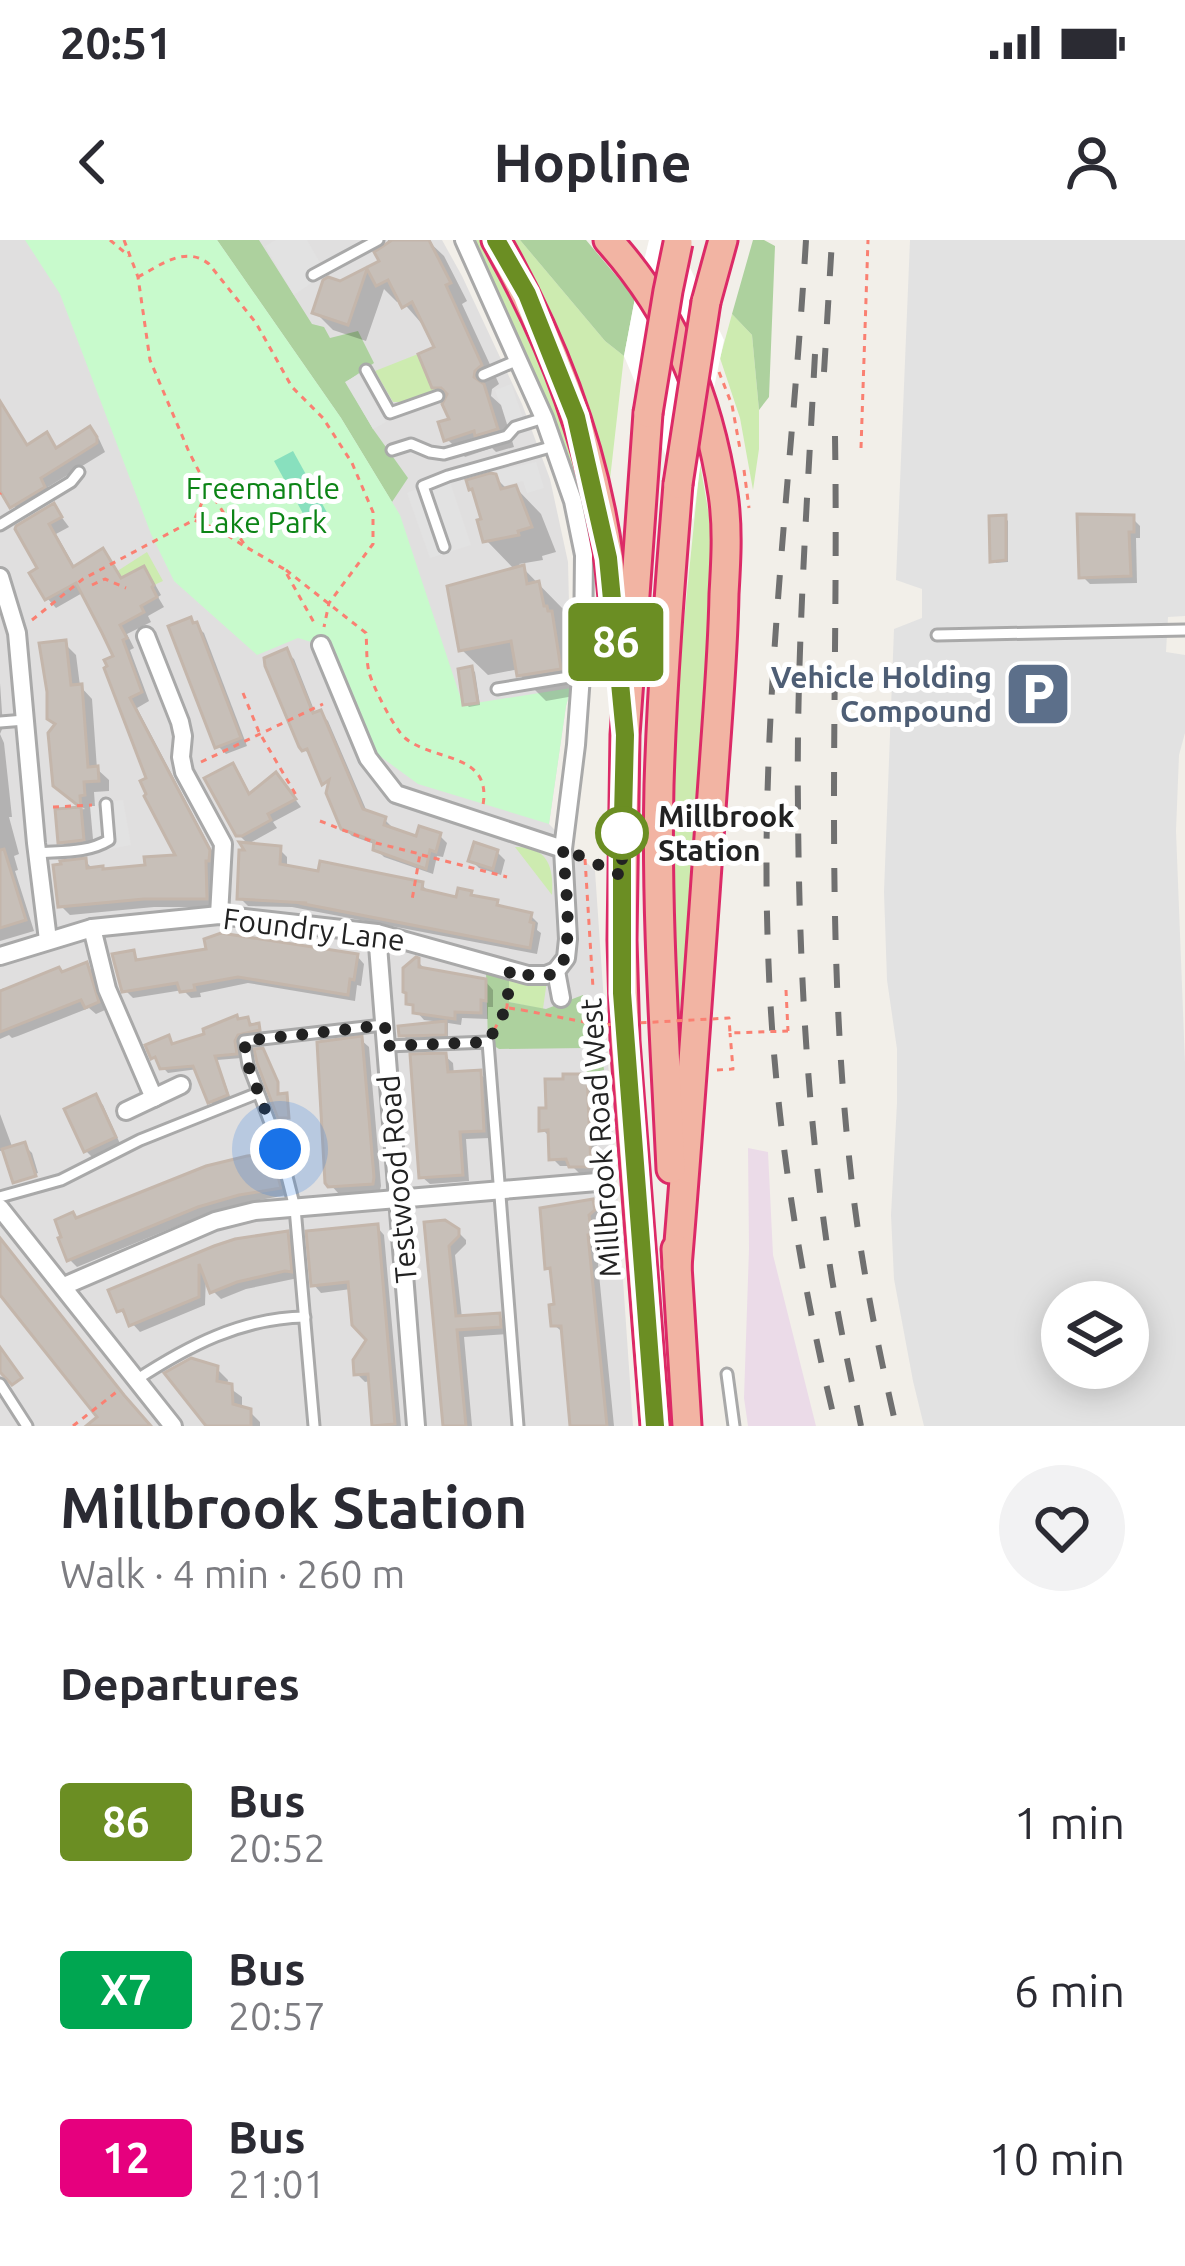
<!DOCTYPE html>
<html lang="en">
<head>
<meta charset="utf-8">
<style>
  :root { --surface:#fff; --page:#f2f2f3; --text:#2b2b33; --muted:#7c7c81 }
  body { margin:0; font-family:Ubuntu,sans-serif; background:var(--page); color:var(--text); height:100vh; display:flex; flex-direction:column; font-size:45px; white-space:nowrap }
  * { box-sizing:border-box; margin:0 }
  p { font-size:39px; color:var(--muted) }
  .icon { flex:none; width:66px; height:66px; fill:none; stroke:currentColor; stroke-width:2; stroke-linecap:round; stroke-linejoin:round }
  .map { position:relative; height:1186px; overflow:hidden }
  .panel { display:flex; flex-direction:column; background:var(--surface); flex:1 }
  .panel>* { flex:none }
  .badge { padding:0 24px; border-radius:9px; font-size:42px; line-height:78px }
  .buttons { position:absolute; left:1041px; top:1041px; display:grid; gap:24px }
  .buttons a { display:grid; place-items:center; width:108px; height:108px; border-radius:50%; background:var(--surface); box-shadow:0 6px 30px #0003; font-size:60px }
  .you { position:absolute; width:60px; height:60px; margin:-30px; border:9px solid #fff; border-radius:50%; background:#1a73e8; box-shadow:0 0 0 18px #1a73e833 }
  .map>.badge { position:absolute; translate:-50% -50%; box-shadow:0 0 0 6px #fff }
  h2 { padding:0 60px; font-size:45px; line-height:108px }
  .round { display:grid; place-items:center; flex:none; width:126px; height:126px; border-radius:63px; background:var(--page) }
  .headline { display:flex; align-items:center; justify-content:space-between; height:204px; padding:0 60px }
  h1 { font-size:57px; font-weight:700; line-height:90px }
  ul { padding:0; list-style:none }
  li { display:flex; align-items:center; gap:36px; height:168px; padding:0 60px }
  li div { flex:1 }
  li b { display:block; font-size:45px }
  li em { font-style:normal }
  li .badge { min-width:132px; font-weight:700; text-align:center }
  .status { display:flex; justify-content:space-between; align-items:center; height:84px; padding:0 60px; background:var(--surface); direction:ltr }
  .status svg { height:33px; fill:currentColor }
  header { display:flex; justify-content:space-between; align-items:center; height:156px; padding:0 60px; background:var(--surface); font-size:54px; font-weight:700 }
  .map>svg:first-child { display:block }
  .residential { fill:#e0dfdf }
  .industrial { fill:#ebdbe8 }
  .grass { fill:#cdebb0 }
  .forest { fill:#add19e }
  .park { fill:#c8facc }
  .pitch { fill:#88e0be }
  .parking { fill:#e2e2e2; fill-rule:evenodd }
  .pier { fill:#fff }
  .shadow { fill:#0003 }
  .building { fill:#c7bfb8; stroke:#c4b6ab; stroke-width:3 }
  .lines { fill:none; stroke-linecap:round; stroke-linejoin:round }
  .service-casing { stroke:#a9a9a9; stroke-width:15 }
  .minor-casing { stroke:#a9a9a9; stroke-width:22 }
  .trunk-casing { stroke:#dc2a67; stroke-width:33 }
  .path { stroke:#fa8072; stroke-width:3; stroke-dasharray:6 6; stroke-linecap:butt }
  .service { stroke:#fff; stroke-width:9 }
  .minor { stroke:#fff; stroke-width:16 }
  .trunk { stroke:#f2b4a3; stroke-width:27 }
  .rail { stroke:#707070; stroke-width:6; stroke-dasharray:24 24; stroke-linecap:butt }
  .trunk-bridge-casing { stroke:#dc2a67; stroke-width:33; stroke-linecap:butt }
  .path-bridge { stroke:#fa8072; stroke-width:3; stroke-dasharray:6 6; stroke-linecap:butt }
  .trunk-bridge { stroke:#f2b4a3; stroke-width:27 }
  .line-casing { stroke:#fff; stroke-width:27 }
  .line { stroke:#6b8e23; stroke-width:18 }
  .walk { stroke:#222; stroke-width:12; stroke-dasharray:0 21.6 }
  .stop-dot { fill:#fff; stroke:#6b8e23; stroke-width:6 }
  .labels { text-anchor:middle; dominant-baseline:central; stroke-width:10; stroke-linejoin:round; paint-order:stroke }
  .park-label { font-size:30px; fill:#0c8416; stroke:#fff }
  .service-label { font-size:30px; font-weight:bold; fill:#4e5e75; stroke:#fff; text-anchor:end }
  .stop-label { font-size:30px; font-weight:bold; fill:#222; stroke:#fff; text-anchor:start }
  .street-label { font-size:30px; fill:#222; stroke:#fff }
</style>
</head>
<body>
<div class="status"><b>20:51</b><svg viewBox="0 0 49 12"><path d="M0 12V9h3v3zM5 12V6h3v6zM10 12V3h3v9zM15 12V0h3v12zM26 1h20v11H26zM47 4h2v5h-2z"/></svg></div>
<header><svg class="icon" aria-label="back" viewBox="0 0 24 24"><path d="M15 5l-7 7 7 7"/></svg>Hopline<svg class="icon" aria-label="person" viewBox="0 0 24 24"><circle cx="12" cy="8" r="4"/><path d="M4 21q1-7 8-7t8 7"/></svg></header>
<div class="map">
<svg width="1185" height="1186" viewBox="0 0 1185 1186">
  <rect width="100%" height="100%" fill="#f2efe9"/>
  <polygon class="residential" points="0,0 442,0 462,36 522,164 550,239 568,322 571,448 566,466 549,584 595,631 633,1186 0,1186"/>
  <polygon class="industrial" points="748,908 768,912 773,1015 816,1186 748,1186 744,1158 749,1009"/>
  <g class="grass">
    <polygon points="467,0 481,0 535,94 564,171 586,261 581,262"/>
    <path d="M510,0H520L605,101L624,116L609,248C586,162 560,75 510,0Z"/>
    <polygon points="732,74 752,95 759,170 759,209 753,250 740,178 720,118"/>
    <polygon points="418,114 431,147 435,150 407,162 393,162 375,131"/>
    <polygon points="700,224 713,298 699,568 680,770 679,870 670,771 675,471"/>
    <polygon points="147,312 163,341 154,345 143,326 126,335 131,345 105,339"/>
    <path d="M515,607C547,606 554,626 552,655Z"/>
    <polygon points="509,738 547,740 543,769 509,762"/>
  </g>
  <g class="forest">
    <polygon points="217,0 259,0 312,84 324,87 330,98 358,91 374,123 346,142 373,189 408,238 392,262 341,178"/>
    <polygon points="520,0 586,0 635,58 624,116 605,101"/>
    <polygon points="753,0 764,0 775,6 769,157 759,170 752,95 732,74"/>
    <polygon points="486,732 509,738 509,762 546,769 583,755 586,789 599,791 604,830 587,834 585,808 499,809 488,802"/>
  </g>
  <polygon class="park" points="25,0 217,0 341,178 400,275 463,465 571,448 566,466 549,584 418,544 377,514 321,405 298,398 257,415 174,341 151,294 60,54"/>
  <polygon class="pitch" points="293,211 330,278 311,288 274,221"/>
  <g class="parking">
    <polygon points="276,0 307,0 326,33 294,55 265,6"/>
    <path d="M910,0H1185V376L1168,377L1166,412L1185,415V493L1179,515L1176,591L1185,823V1186H924L913,1141L894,1039L891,975L897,863V809L887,740L884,652L894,389L922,378V349L896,340ZM1062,1062H1128V1128H1062Z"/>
    <polygon points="359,134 386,182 373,189 345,142"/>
    <polygon points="511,144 523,178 508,185 495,150"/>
    <polygon points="536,222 544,248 527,253 523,241 500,247 495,231"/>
    <polygon points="448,236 471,305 430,318 407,253"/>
    <polygon points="123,560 131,605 94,612 90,562"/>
  </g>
  <polygon class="pier" points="649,0 677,0 724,100 705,191 693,280 624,116 635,58"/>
  <g class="shadow">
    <polygon points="388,0 427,0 444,16 467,61 462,64 499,144 492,149 491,156 501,165 514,207 496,212 492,208 465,217 447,199 453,180 447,159 434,146 438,109 425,82 422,84 401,60 397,62 384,49 366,101 333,90 315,72 340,45 383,23"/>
    <polygon points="0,161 29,207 46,196 58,210 90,190 99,199 105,212 48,247 52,257 22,276 0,246"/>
    <polygon points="495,237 508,250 516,248 541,274 556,312 542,316 543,320 519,324 564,370 568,390 577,399 585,454 546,461 520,435 519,429 488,435 462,410 515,330 486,300"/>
    <polygon points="54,267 69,287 56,294 76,329 103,312 123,340 143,330 152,339 161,355 158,357 164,367 148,376 151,382 127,394 134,408 130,410 149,461 137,468 218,622 215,667 154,667 70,675 61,666 85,621 94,630 148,627 179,617 117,418 84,352 56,368 47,358 42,329 19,290"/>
    <polygon points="1005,278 1008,281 1008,322 996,323 993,320"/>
    <polygon points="1132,278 1140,286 1140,298 1136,298 1137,343 1090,344 1082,336"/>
    <polygon points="190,381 204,393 247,506 226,514 218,506"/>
    <polygon points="65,404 76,415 80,446 92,459 97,529 109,540 109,551 94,552 95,566 90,566 94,610 73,613 61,601 58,572 85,569 68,557 58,485"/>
    <polygon points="286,412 294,419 316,475 320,473 328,481 368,574 385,580 392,587 391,591 418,600 440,596 447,603 443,617 437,616 433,634 384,617 376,609 377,605 352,596 343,587 330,548 312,517 304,509"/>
    <polygon points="471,429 475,432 480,465 469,467 466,464"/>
    <polygon points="0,443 3,487 0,494 4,503 12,577 9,577 19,614 14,616 18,630 15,631 34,691 0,701"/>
    <polygon points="232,527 240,534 251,556 283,543 301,567 273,582 277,588 248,604 238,594"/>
    <polygon points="279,609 287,617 287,629 422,645 430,653 458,661 471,654 476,659 496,663 503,670 530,675 538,683 537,690 541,693 537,714 292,667 248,666 240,658"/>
    <polygon points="497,612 505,620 501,635 479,628 471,620"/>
    <polygon points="210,711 357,716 364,724 361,746 357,745 355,761 248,743 200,753 201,757 191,758 183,750 133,758 125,750 133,714 141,722"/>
    <polygon points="417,721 425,729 485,741 493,750 493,767 488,767 488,779 462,778 461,785 448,783 448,797 406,798 402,795 442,782 424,780 409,763"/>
    <polygon points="86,725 94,733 105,770 96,774 89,768 18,796 12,798 9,795 0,799 0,750 4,748 7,751 63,735"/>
    <polygon points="247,780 258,787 263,794 247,796 240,802 241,818 217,820 231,860 215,866 210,861 198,829 168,833 153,817 168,799 174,806"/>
    <polygon points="361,800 369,807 381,946 380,950 339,954 328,942"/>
    <polygon points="445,816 453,823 454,835 480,834 488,841 490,898 466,899 469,941 430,944 422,937"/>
    <polygon points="586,837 594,845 598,934 580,934 572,926 560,926 552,918 552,899 542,889"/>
    <polygon points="95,858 103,865 121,906 94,919 86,911"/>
    <polygon points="0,874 13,909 24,905 32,913 38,933 20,939 5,910 0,911"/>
    <polygon points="271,916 279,925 287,955 248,962 206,974 77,1027 69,1019 77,981"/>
    <polygon points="592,962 601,971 602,979 597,985 599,1003 596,1004 614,1186 574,1186 565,1094 554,1085 557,1067 553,1033 548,1028"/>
    <polygon points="428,985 457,991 466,1000 466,1004 455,1015 462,1078 499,1076 507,1084 508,1094 464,1097 472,1186 446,1186"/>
    <polygon points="377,987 384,995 401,1186 375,1186 371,1141 365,1142 357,1134 370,1099 351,1049 321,1053 314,1045"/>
    <polygon points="287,994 295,1002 298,1038 246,1049 221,1059 213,1051 206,1034 205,1065 140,1092 120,1070 112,1051"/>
    <polygon points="217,1129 228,1140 227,1146 242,1157 242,1169 249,1171 260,1182 260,1186 210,1186 168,1134"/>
  </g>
  <g class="building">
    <polygon points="392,0 429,0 451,43 446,45 482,125 475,131 474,137 484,144 498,189 475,196 474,191 444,201 438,182 449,179 442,164 447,154 441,148 432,148 418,114 434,107 412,62 402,68 388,40 376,46 367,29 348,85 312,73 323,40 328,37 340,41 379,21 374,12"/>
    <polygon points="0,161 27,205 47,192 56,208 90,186 97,197 97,203 41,238 45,247 10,268 0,251"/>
    <polygon points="490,233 496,234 501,249 516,245 532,287 518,291 519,295 483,302 477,280 481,279 472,249 469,250 466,240"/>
    <polygon points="54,263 62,277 49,284 73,327 103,308 121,338 144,326 154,345 152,347 157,357 141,366 144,372 120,385 127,398 123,400 142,452 130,458 210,610 209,621 206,621 207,659 144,659 58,667 53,625 61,624 60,621 86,618 87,628 103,626 103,629 145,625 144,617 175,615 144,556 146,554 140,541 146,538 104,428 107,426 104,420 113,416 102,393 76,343 45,360 29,333 37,328 15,289 16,286"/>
    <polygon points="1077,274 1134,275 1134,292 1129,292 1131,336 1079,338"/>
    <polygon points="1006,275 1006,320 990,322 989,276"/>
    <polygon points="524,325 527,344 539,341 544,366 547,366 548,371 552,371 561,429 517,436 511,401 459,411 447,346"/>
    <polygon points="191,377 193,383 197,382 241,498 215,508 168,386"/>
    <polygon points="66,400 71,445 82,444 88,527 98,526 99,541 84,542 85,555 80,556 84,600 58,603 55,569 80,567 53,546 48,493 55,484 47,479 47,452 39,403"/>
    <polygon points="287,408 313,473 321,470 363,569 386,577 384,585 416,596 419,586 441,593 436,612 430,610 426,629 373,610 374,601 341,589 326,553 329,540 322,545 307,509 302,511 299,507 265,426 264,418"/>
    <polygon points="472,426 478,463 463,465 458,429"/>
    <polygon points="233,523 249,554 276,532 296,559 268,574 271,580 242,596 236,596 204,538"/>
    <polygon points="239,602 281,606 280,624 318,631 320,621 423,642 422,649 456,657 458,648 472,651 471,655 498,660 497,665 532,673 530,682 534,683 530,708 304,664 307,663 237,659 239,610 244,610"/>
    <polygon points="474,602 498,610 493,629 468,621"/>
    <polygon points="4,609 26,680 0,688 0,610"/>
    <polygon points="221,693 358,714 354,740 350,739 348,755 238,737 194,745 195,750 180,752 177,743 122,752 112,714 134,710 136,720 206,709 204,699"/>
    <polygon points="416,717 419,718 419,727 486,739 486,761 481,760 481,773 455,772 455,779 413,773 413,765 406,764 406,753 403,752 403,728"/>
    <polygon points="87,722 99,762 85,768 81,760 0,792 0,751 59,727 62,732"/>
    <polygon points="237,775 238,779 248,777 250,785 259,783 260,790 238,795 235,801 237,814 215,816 228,855 208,863 193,826 160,829 155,817 151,819 145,805 169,795 172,804 204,794 203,789"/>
    <polygon points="446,781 446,795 399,796 398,786"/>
    <polygon points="362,796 374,937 373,944 328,947 325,943 317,802"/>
    <polygon points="263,808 278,842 278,854 287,853 289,878 280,878 280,884 257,823 254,809"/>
    <polygon points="446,813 448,832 481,830 484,891 460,892 463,935 419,938 410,814"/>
    <polygon points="563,834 587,834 591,927 569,927 566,919 549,920 548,890 539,891 539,868 546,868 545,839 563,839"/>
    <polygon points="96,854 116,897 84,912 64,869"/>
    <polygon points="25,902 36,936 13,943 2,909"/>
    <polygon points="272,913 281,948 239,955 198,967 67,1021 58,998 61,997 55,980 73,972 76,978 206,926 247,916"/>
    <polygon points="593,959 595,970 589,975 592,994 588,995 607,1186 570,1186 561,1086 551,1086 550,1076 549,1065 554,1064 550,1028 545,1029 540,968"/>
    <polygon points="445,980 459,989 459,996 449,1006 456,1076 500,1073 501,1087 457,1090 466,1186 443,1186 424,982"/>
    <polygon points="378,984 395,1184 372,1186 368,1134 354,1135 353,1120 366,1100 352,1085 348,1042 311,1046 306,991"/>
    <polygon points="288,991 292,1032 285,1031 237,1042 210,1053 199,1024 199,1057 129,1086 123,1070 117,1072 108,1050 214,1006 235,999"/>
    <polygon points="0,998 124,1155 151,1186 86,1186 97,1177 0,1055"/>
    <polygon points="0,1107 22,1138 12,1145 0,1132"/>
    <polygon points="191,1118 218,1126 217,1141 232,1144 233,1164 251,1169 251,1186 206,1186 164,1133"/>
  </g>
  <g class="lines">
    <g class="service-casing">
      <g id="service">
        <polyline points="313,35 378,0"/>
        <polyline points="366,130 390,173 438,156"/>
        <polyline points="483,135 518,120"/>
        <polyline points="392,210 411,204 430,212 444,214 507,196 515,187 544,178"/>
        <polyline points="0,285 71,242 79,232"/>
        <polyline points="444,307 423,246 448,236 554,206"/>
        <polyline points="937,395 1185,390"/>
        <polyline points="497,449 581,435"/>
        <polyline points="0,482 25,480"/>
        <path d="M37,613C61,611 88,613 109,600L106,564"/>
        <polyline points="387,806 488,802 518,1186"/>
        <polyline points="0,957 61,940 140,900 258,853"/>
        <polyline points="727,1134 734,1186"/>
        <path d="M136,1140C188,1106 241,1078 305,1077"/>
        <polyline points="0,1144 27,1186"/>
        <polyline points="314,1186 295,968 280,909 248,825 244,801 383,785"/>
      </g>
    </g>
    <g class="minor-casing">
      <g id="minor">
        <polyline points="464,0 544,178 573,261 584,315 583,408 576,505 563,609 568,699 566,718 556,731 561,758"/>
        <polyline points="0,337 17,393 36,603 48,700"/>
        <polyline points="146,396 180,482 183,496 181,517 184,532 223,604 219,675"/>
        <polyline points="321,405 368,518 396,554 563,609"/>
        <polyline points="92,688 107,749 154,858"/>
        <polyline points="377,693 416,1186"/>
        <polyline points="0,716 92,688 219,675 377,693 528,735 546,735 556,731"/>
        <polyline points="126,871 181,845"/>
        <polyline points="0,968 173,1186"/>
        <polyline points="64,1046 215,981 255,971 597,942"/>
      </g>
    </g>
    <g class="trunk-casing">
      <g id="trunk">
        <path d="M496,0C552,99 594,207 609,321C613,351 615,382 618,413"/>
        <path d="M608,0C674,73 708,156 723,254C728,287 726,320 724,354C723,411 718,469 714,527C702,694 691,860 677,1027"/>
        <polyline points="706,62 723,0"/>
        <polyline points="648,173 625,495 622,700 625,801 655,1186"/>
        <path d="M671,929C665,801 656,673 659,545C662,445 670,344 678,244"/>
        <polyline points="676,1009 687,1186"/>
      </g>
    </g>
    <g class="path">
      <polyline points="110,0 129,16"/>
      <polyline points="124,0 138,37 150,120 189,212 208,249 246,307 284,329 316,386"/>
      <path d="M138,37C161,25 185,5 209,24L256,83L292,147L323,178L352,223L373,272V304L329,363L324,387"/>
      <polyline points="719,132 732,165 740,209"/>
      <polyline points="861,208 868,0"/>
      <polyline points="744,230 749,268"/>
      <polyline points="0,254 1,253"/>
      <polyline points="195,278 208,249"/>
      <path d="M286,330L366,393C367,405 366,420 369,432C372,445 395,490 405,498C434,522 492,512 483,565"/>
      <polyline points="92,345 105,339 126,348"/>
      <polyline points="32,380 83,339 194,280 219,290 244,306"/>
      <polyline points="243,453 259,492 296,555"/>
      <polyline points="201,522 323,464"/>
      <polyline points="53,567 92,565"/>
      <polyline points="320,581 376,603 420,614 412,660"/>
      <polyline points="422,615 507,637"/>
      <polyline points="585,619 593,748"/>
      <polyline points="786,750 788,791"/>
      <polyline points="509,768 522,770"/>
      <polyline points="494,790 507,767 508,749"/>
      <polyline points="717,830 733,829 730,793"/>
      <polyline points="73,1186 119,1150"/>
    </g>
    <use href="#service" class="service"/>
    <use href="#minor" class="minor"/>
    <use href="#trunk" class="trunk"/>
    <g class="rail">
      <path d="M806,0C792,236 759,472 768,709C773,870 798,1029 836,1186"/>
      <path d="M815,114C807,266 796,418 798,570C799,712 806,856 826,998C834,1061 848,1123 861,1186"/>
      <polyline points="824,132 832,0"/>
      <path d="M835,196C839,442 823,689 851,935C860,1019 877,1103 896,1186"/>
    </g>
    <g class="trunk-bridge-casing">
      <g id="trunk-bridge">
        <polyline points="648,173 668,51 678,3"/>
        <polyline points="678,244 706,62"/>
      </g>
    </g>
    <polyline class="path-bridge" points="522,770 600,785 729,778 730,793 788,791"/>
    <use href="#trunk-bridge" class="trunk-bridge"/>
  </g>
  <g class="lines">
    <g class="line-casing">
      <polyline id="line" points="496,0 527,54 576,177 608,318 625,495 622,617 622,753 655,1186"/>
    </g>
    <use href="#line" class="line"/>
    <path class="walk" d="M280,909L248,825L244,801L385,785L386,806L488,802L507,767L510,730C523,734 544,741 557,731C576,716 564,634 563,608L622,636V593"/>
  </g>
  <defs>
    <g id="parking-square" transform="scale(3.45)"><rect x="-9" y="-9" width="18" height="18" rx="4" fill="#5c6f8a" stroke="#fff"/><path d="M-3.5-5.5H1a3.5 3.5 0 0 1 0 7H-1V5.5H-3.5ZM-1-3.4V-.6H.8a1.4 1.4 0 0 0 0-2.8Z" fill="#fff"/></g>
  </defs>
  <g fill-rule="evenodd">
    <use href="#parking-square" x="1038" y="454"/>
  </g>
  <circle class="stop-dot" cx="622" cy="593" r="24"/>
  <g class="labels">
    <g class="park-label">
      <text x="263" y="248">Freemantle<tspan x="263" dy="34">Lake Park</tspan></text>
    </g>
    <g class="service-label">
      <text x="992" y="437">Vehicle Holding<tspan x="992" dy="34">Compound</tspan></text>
    </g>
    <g class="stop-label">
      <text x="658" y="576">Millbrook<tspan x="658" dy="34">Station</tspan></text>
    </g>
    <g class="street-label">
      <text transform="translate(314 689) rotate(7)">Foundry Lane</text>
      <text transform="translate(600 898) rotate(-94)">Millbrook Road West</text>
      <text transform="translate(397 939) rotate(-95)">Testwood Road</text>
    </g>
  </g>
</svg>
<div class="buttons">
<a><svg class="icon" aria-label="layers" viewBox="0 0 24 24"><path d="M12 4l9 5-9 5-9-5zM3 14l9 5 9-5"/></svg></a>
</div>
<div class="you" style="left:280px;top:909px"></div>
<b class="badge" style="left:616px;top:402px;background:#6b8e23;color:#fff">86</b>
</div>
<section class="panel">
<div class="headline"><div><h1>Millbrook Station</h1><p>Walk · 4 min · 260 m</p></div><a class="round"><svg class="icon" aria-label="heart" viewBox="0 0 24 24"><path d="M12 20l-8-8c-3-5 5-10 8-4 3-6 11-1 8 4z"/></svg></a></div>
<h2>Departures</h2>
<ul>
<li><span class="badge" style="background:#6b8e23;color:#fff">86</span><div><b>Bus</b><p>20:52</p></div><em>1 min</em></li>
<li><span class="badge" style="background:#00a651;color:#fff">X7</span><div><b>Bus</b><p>20:57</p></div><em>6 min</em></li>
<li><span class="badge" style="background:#e6007e;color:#fff">12</span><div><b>Bus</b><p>21:01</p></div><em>10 min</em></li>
</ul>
</section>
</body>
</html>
